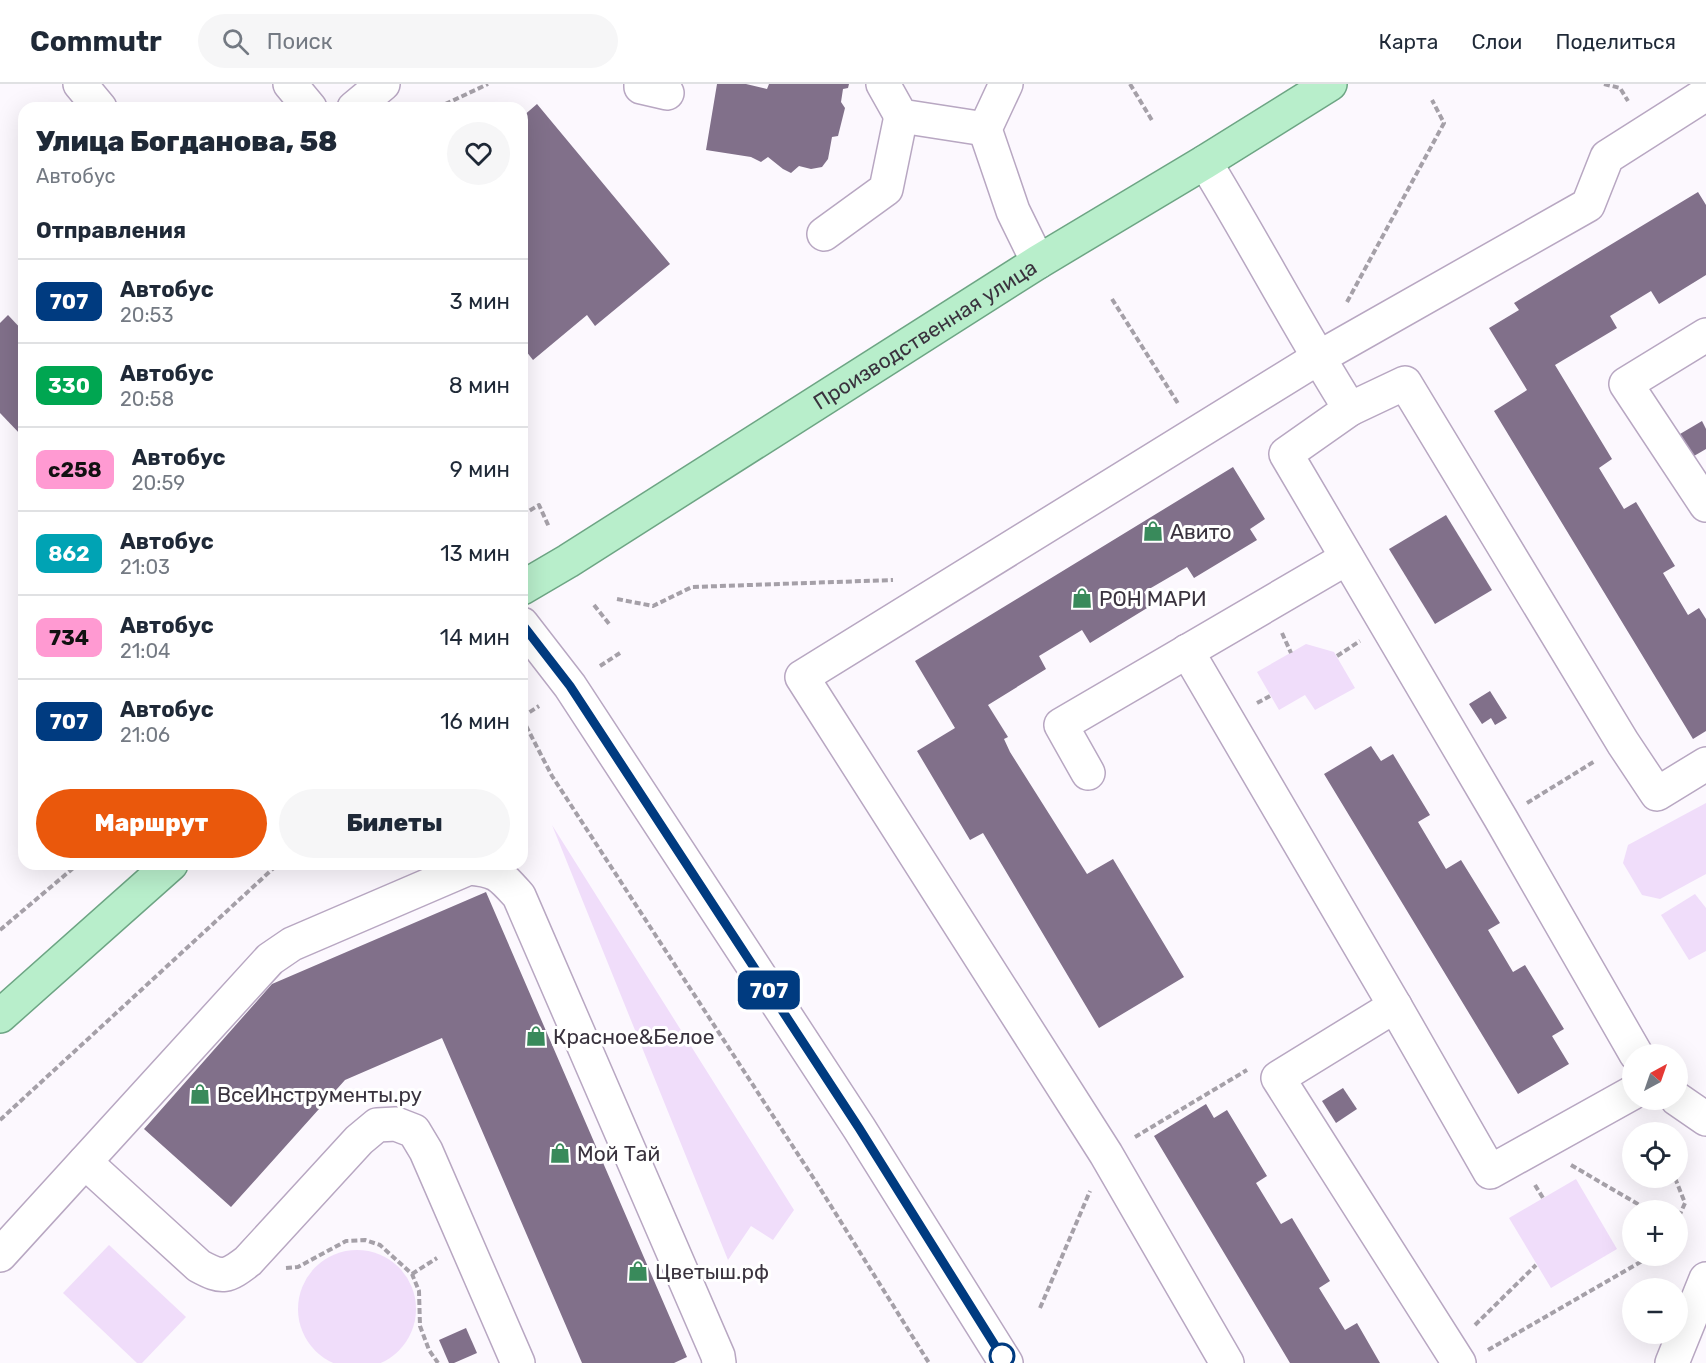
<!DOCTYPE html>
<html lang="ru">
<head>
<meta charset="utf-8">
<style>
  :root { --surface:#fff; --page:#f6f6f7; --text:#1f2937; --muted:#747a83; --line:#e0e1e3; --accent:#ea580c }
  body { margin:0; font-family:Rubik,sans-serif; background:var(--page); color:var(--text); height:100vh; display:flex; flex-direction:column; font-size:22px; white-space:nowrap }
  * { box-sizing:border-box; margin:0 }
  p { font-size:20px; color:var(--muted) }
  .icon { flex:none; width:33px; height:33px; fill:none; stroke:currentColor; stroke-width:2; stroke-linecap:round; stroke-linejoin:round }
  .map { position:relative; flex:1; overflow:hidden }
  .side { position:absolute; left:18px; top:18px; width:510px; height:768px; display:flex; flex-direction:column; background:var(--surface); border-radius:18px; box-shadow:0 6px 24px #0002 }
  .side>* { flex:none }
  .badge { padding:0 12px; border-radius:9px; font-size:21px; line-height:39px }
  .needle { width:39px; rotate:40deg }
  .tools { position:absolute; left:1622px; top:960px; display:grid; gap:12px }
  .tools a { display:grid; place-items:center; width:66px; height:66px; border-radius:50%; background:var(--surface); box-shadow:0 6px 24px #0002; font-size:30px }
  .map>.badge { position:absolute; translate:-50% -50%; box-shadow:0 0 0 3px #fff }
  h2 { padding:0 18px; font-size:22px; line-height:54px }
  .round { display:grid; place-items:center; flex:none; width:63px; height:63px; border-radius:32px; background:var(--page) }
  .headline { display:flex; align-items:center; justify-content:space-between; height:102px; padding:0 18px }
  h1 { font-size:28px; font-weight:800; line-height:45px }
  .action { display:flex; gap:12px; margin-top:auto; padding:12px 18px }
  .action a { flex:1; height:69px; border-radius:36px; background:var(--accent); color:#fff; font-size:24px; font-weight:800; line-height:69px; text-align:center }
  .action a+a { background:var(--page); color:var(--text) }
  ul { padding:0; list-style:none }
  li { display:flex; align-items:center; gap:18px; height:84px; padding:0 18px; border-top:2px solid var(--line) }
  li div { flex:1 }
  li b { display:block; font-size:22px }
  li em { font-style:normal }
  li .badge { min-width:66px; font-weight:700; text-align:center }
  header { display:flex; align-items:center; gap:36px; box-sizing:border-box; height:84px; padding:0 30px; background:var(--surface); border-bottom:2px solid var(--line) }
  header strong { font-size:28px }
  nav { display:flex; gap:33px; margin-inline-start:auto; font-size:21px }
  .search { width:420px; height:54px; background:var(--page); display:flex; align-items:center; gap:15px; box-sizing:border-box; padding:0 21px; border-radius:33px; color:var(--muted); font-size:22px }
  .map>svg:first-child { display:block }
  .green { fill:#f0ddfa }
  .building { fill:#81708a }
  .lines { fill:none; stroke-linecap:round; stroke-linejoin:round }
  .minor-casing { stroke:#b8a7c2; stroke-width:36 }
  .major-casing { stroke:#6da584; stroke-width:36 }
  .path { stroke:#a5a0a8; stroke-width:4; stroke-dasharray:6 3; stroke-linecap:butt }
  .minor { stroke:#fff; stroke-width:33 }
  .major { stroke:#b8eecb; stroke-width:33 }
  .line-casing { stroke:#fff; stroke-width:14 }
  .line { stroke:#003b80; stroke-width:9 }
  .stop-dot { fill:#fff; stroke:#003b80; stroke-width:3 }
  .labels { text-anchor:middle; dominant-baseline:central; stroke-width:6; stroke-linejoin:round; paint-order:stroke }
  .street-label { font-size:21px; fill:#3a333e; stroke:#fff }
  .poi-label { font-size:21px; fill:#3a333e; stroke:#fff; text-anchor:start }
</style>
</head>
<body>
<header>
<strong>Commutr</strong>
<div class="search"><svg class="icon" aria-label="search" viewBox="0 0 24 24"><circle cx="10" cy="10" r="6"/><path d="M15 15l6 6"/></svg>Поиск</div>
<nav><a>Карта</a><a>Слои</a><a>Поделиться</a></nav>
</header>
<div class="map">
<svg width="1706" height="1279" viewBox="0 0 1706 1279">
  <rect width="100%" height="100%" fill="#fcf8fe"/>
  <g class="green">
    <polygon points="1306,560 1334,568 1355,604 1315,626 1305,611 1279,626 1257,588"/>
    <polygon points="1706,719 1706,790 1660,815 1642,811 1623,779 1628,761"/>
    <polygon points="552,741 794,1126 773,1156 751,1142 728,1176"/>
    <polygon points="1695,810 1706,824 1706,867 1689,876 1661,831"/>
    <polygon points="1576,1095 1617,1165 1551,1204 1509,1134"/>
    <polygon points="109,1161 186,1233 142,1279 137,1279 63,1209"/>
    <circle cx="357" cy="1225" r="59"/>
  </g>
  <g class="building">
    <polygon points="717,0 746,0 767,5 769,0 849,0 848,4 843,5 841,18 845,24 838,52 832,53 828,75 822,83 811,85 799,82 791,89 783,85 768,73 761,78 751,73 706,66"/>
    <polygon points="537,20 670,180 595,242 587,231 533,276 522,262 522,33"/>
    <polygon points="1698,108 1706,121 1706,191 1659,220 1651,207 1610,232 1617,244 1555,281 1612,375 1599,384 1624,425 1636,418 1675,482 1663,489 1688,531 1699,524 1706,535 1706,647 1693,655 1494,327 1527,306 1489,244 1519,226 1514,219"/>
    <polygon points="8,231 24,248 24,350 22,352 0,329 0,239"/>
    <polygon points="1702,337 1706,345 1706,365 1694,372 1680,350"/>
    <polygon points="1233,383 1265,435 1250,445 1257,456 1194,494 1187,483 1144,508 1152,521 1090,559 1082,546 1039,572 1046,585 988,621 1008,653 1004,655 1010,668 1087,790 1113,775 1184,893 1099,944 983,749 970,756 917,667 955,644 915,577"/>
    <polygon points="1446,431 1492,506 1435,540 1389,465"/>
    <polygon points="1490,607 1507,634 1495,641 1491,634 1482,640 1469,620"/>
    <polygon points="1371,662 1381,677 1393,670 1430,731 1418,738 1446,785 1461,776 1500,839 1488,846 1513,888 1525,881 1564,945 1552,952 1569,980 1518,1010 1324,690"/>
    <polygon points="486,808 687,1273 674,1279 582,1279 442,954 345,996 231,1123 144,1045 272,900"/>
    <polygon points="1343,1004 1357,1025 1336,1039 1322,1017"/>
    <polygon points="1206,1020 1214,1034 1227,1026 1267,1092 1256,1099 1281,1140 1292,1134 1330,1197 1319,1204 1345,1246 1357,1239 1380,1279 1290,1279 1154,1052"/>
    <polygon points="466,1244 477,1269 454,1279 449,1279 439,1256"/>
  </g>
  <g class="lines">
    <g class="minor-casing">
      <g id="minor">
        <polyline points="80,0 100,24"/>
        <polyline points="290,0 310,24"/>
        <polyline points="641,0 641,3 667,9"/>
        <polyline points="883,0 901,32 985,45"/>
        <polyline points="1006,0 985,45 1013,127 1038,178"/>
        <polyline points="354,24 383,0"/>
        <path d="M1205,78C1255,160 1299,244 1350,325L1286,370L1501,735L1636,970"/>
        <polyline points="824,150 886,105 901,32"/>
        <polyline points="1706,251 1626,300 1706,421"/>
        <polyline points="1350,325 1405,299 1623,659 1657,710 1706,680"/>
        <polyline points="522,540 570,602 859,1044 1006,1279"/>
        <polyline points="1187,567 1395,922 1490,1088 1632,1009"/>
        <polyline points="1088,689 1061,641 1347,474"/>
        <polyline points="1395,922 1278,994 1459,1279"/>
        <polyline points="1677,1015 1706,1035"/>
        <path d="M85,1078L199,1182C223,1195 227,1193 248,1177L359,1056L377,1041L396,1040L414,1047L426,1067L518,1279"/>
        <path d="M0,1171L270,875L292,860L469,784C497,786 501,792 519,812L718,1272L719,1279"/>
        <polyline points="1227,1279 1106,1070 802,593 1318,274 1588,121 1607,73 1706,10"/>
        <polyline points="1672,1279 1706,1195"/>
      </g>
    </g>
    <g class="major-casing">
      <g id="major">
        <path id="s1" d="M522,504L568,477L1038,178L1205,78L1330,0"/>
        <polyline points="0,932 171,780"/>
      </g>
    </g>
    <g class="path">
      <polyline points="1130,0 1153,38"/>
      <polyline points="1604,0 1620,4 1628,17"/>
      <polyline points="437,24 488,0"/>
      <polyline points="1112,215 1179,321"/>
      <polyline points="1347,218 1444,39 1432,16"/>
      <polyline points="522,431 539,421 549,443"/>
      <polyline points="617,515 653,522 692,503 893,496"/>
      <polyline points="594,521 610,541"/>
      <polyline points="1282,549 1291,569"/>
      <polyline points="1337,572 1360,557"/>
      <polyline points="600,582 620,569"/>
      <polyline points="1257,619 1270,612"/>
      <polyline points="522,633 539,622"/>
      <polyline points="522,634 552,692 816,1098 929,1279"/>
      <polyline points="1527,719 1595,677"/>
      <polyline points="0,846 78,780"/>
      <polyline points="0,1036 278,780"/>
      <polyline points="1653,1040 1657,1048"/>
      <polyline points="1135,1053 1247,986"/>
      <polyline points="1571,1081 1648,1126"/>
      <polyline points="1675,1094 1685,1119 1677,1137"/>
      <polyline points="1535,1101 1543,1114"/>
      <polyline points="286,1184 298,1183 346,1157 365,1156 380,1161 412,1190 419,1207 420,1242 429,1266 438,1279"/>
      <polyline points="412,1190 437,1174"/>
      <polyline points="1040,1224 1090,1107"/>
      <polyline points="1475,1241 1536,1181"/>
      <polyline points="1488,1266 1651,1172"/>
    </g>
    <use href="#minor" class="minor"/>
    <use href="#major" class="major"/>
  </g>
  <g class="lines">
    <g class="line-casing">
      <polyline id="line" points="522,540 570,602 859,1044 1006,1279"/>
    </g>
    <use href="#line" class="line"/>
  </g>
  <defs>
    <g id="shop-bare" transform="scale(1.62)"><path d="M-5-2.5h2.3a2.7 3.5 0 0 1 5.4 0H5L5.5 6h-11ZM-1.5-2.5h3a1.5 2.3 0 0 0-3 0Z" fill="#398a5b" stroke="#fff" stroke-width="2.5" paint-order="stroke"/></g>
  </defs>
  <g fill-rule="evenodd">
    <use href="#shop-bare" x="1153" y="447"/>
    <use href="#shop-bare" x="1082" y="514"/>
    <use href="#shop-bare" x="536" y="952"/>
    <use href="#shop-bare" x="200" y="1010"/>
    <use href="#shop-bare" x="560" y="1069"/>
    <use href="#shop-bare" x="638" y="1187"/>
  </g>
  <circle class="stop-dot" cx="1002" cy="1272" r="12"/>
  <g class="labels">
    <g class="street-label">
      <text stroke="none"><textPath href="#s1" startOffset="476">Производственная улица</textPath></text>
    </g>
    <g class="poi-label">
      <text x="1170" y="447">Авито</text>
      <text x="1099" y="514">РОН МАРИ</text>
      <text x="553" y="952">Красное&amp;Белое</text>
      <text x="217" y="1010">ВсеИнструменты.ру</text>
      <text x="577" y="1069">Мой Тай</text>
      <text x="655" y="1187">Цветыш.рф</text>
    </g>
  </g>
</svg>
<div class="tools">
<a><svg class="needle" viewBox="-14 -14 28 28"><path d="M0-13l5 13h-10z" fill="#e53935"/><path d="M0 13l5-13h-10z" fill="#747a83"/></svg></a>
<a><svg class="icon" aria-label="locate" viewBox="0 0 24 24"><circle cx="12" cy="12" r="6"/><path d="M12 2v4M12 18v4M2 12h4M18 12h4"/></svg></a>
<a>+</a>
<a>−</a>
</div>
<b class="badge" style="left:769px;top:906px;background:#003b80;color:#fff">707</b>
<section class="side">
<div class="headline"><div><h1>Улица Богданова, 58</h1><p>Автобус</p></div><a class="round"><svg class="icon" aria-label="heart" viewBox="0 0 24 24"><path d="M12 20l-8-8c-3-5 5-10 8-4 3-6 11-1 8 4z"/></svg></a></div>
<h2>Отправления</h2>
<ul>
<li><span class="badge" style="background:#003b80;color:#fff">707</span><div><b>Автобус</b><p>20:53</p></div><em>3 мин</em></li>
<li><span class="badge" style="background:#00a651;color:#fff">330</span><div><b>Автобус</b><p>20:58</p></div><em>8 мин</em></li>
<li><span class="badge" style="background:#ff9ad2;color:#111">с258</span><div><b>Автобус</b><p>20:59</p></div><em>9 мин</em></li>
<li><span class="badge" style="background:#00a3b4;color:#fff">862</span><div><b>Автобус</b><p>21:03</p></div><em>13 мин</em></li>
<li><span class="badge" style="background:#ff9ad2;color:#111">734</span><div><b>Автобус</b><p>21:04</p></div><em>14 мин</em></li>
<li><span class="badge" style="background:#003b80;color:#fff">707</span><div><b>Автобус</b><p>21:06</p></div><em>16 мин</em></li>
</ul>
<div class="action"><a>Маршрут</a><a>Билеты</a></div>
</section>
</div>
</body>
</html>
